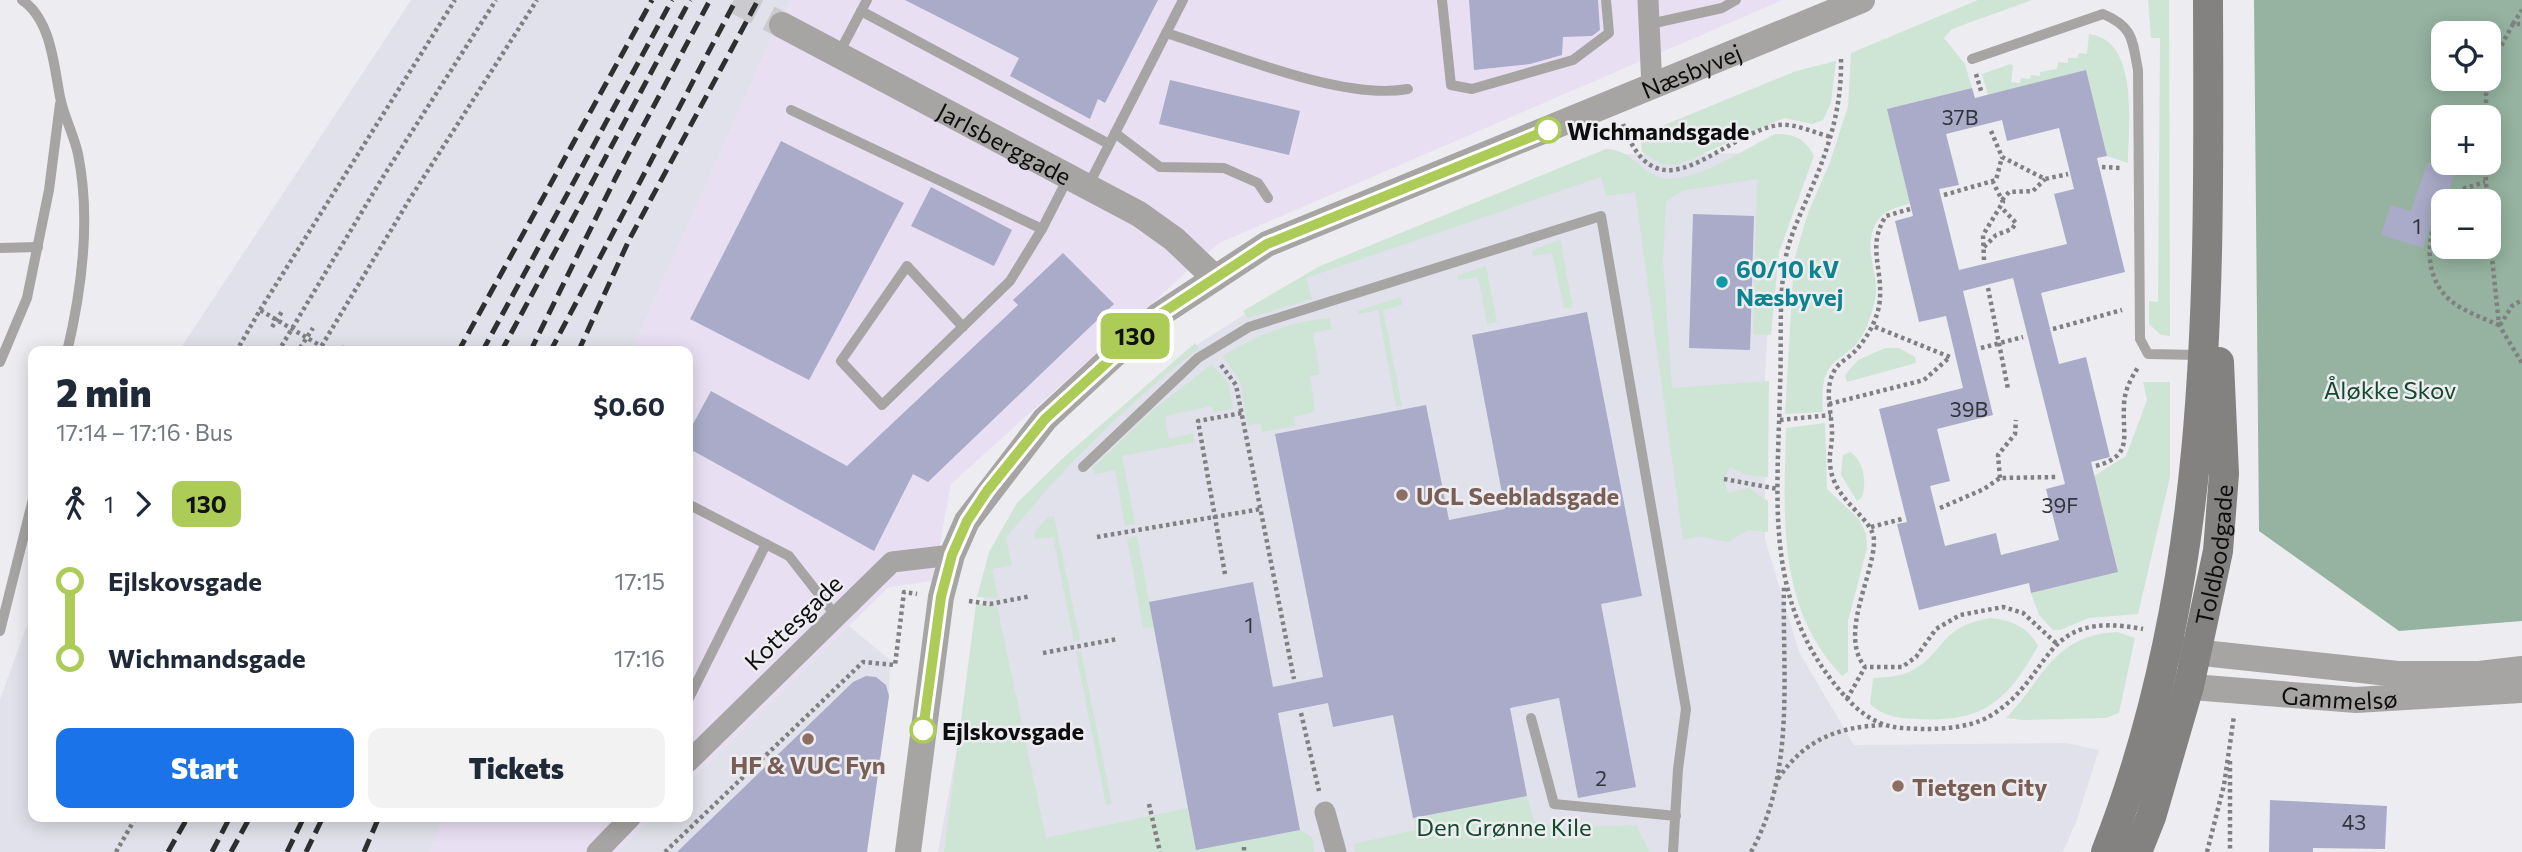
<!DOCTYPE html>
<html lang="en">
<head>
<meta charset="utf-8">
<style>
  :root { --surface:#fff; --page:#f2f2f3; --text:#1f2937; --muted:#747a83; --accent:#1a73e8 }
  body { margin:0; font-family:Commissioner,sans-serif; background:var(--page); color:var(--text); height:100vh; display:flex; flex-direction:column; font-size:26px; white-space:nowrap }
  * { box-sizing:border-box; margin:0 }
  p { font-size:23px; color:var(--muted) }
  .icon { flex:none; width:38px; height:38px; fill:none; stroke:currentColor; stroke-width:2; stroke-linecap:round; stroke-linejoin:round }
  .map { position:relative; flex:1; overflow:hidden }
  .drawer { position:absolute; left:28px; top:346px; width:665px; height:476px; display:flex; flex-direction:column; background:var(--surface); border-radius:14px; box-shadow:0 4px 18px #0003 }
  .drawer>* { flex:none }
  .badge { padding:0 14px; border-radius:10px; font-size:24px; line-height:46px }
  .tools { position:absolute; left:2431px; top:21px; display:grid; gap:14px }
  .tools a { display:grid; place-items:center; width:70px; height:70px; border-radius:14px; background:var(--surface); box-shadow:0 4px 18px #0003; font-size:35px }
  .map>.badge { position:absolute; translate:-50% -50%; box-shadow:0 0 0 4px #fff }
  .legs { display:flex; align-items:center; gap:10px; height:77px; padding:0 28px; font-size:23px }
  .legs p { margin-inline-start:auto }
  .headline { display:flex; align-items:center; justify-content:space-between; height:119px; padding:0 28px }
  h1 { font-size:38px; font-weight:800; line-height:52px }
  .primary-button { display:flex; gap:14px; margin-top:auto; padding:14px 28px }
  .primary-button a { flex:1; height:80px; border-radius:14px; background:var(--accent); color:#fff; font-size:28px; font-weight:800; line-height:80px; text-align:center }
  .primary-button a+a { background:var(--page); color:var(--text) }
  ul { padding:0 28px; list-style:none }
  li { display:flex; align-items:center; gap:24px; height:77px; font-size:26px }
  li i { display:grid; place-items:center; width:10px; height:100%; margin:0 9px; background:currentColor }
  li i::after { content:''; width:18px; height:18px; margin:-9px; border:5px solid; border-radius:50%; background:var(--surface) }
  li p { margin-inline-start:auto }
  li:first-child i { background:linear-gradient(#0000 50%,currentColor 0) }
  li:last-child i { background:linear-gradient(currentColor 50%,#0000 0) }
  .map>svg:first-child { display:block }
  .industrial { fill:#e9dff3 }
  .built { fill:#e1e1eb }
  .green { fill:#cee4d5 }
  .forest { fill:#95b3a0; fill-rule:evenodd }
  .building { fill:#a9abc8; fill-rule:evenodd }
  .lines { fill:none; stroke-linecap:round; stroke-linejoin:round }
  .tertiary-tunnel { stroke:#cbcbcf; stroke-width:26; stroke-dasharray:26 13; stroke-linecap:butt }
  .path { stroke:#808082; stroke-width:4.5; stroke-dasharray:3.5 3.5; stroke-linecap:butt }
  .service { stroke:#a6a5a4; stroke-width:10 }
  .minor { stroke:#a6a5a4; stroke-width:21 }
  .tertiary { stroke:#a6a5a4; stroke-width:26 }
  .secondary { stroke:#848281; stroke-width:30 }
  .rail { stroke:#2f2f30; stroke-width:5; stroke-dasharray:14 7; stroke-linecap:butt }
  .line-1-casing { stroke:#fff; stroke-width:16 }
  .line-1 { stroke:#adcb57; stroke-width:10 }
  .stop-1-dot { fill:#fff; stroke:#adcb57; stroke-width:3.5 }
  .culture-dot { fill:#0f9aa8; stroke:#ededf1; stroke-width:2.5 }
  .education-dot { fill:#8d6e63; stroke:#ededf1; stroke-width:2.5 }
  .labels { text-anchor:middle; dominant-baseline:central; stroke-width:5; stroke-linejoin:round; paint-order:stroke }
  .number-label { font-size:21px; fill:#34343c }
  .street-label { font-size:24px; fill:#0d0d0e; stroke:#ededf1 }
  .stop-label { font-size:24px; font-weight:bold; fill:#0d0d0e; stroke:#ededf1; text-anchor:start }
  .culture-label { font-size:24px; font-weight:bold; fill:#0d838f; stroke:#ededf1; text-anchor:start }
  .park-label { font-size:24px; fill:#15492e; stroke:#ededf1 }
  .education-label { font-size:24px; font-weight:bold; fill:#785e54; stroke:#ededf1; text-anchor:start }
</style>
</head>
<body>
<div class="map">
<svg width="2522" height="852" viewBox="0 0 2522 852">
  <rect width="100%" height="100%" fill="#ededf1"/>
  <g class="industrial">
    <polygon points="792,0 1783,0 1219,243 951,484 933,581 889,587 688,783 688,352 631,352 778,24"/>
    <polygon points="443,817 653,817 617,852 430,852"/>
  </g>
  <g class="built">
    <polygon points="411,0 792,0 778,24 631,352 178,352"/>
    <polygon points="1778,153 1765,376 1765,539 1799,652 1854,745 2066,743 2099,750 2076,822 2063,852 938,852 993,549 1076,451 1195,346 1305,276 1609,154"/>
    <polygon points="33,609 33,817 443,817 430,852 0,852 0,699"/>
    <polygon points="849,626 890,660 889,696 867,852 617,852 653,817 688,817 688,783"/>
  </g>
  <g class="green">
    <path d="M1978,0H2032L1952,29L1944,38L1965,64L1972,88L1888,109L1910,204C1894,207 1878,213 1873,230C1866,251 1876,269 1876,289C1876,301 1871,315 1867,326C1850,368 1818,347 1823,412L1785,414L1794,260L1808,213L1830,162L1848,106L1851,53Z"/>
    <polygon points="2148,0 2169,0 2170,336 2161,335 2149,324 2149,301 2158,302 2160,38 2151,38"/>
    <path d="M2089,34C2140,40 2128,126 2128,163L2107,156L2086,71L1988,95L1982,74L2010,64L2013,66L2011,82L2020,83L2021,78L2030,79L2031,75L2040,76V72L2057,69L2058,62L2068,63V58H2077L2079,53L2087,54Z"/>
    <polygon points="1836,61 1831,103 1823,120 1812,124 1784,118 1677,165 1661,164 1642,152 1640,135 1796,71"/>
    <path d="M1775,134C1794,134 1805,138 1814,156L1779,252L1771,335L1753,334L1757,179L1681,191L1666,202L1663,260L1672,388L1769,381L1768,477L1746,475L1730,467L1724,479L1728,493L1749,488L1768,501V532L1748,530L1728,542L1698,536L1683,540L1635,192L1606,196L1601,177L1306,278L1312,299L1248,318L1243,311L1320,266L1606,149C1631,150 1635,166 1656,176C1685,190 1748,147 1775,134Z"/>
    <polygon points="1560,240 1573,307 1564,308 1552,253 1533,256 1532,250"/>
    <polygon points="1486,266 1497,322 1487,324 1478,277 1458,280 1457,276"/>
    <polygon points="1400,297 1402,305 1383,310 1402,406 1396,407 1378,310 1359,314 1358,311"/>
    <path d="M1330,318L1332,329L1313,333L1320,374L1310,376L1315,412L1294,417L1295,426L1262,432L1260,423L1248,426L1240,381L1223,356C1256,335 1292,321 1330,318Z"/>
    <path d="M1195,343L1199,348C1126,405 1064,466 1006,538L1012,565L992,569L998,598L977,597L989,552L1017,503L1063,458Z"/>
    <polygon points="1885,348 1899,348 1915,357 1916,363 1847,382 1845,375 1858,360"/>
    <polygon points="1212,364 1228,383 1233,409 1214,412 1212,406 1165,416 1169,439 1193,433 1195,442 1122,456 1135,524 1125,526 1115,470 1095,474 1093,468 1153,410"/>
    <polygon points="2143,382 2170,382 2170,477 2138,614 2089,618 2060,630 2053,630 2039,615 2031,593 2118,572 2094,476 2126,456 2147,400"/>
    <path d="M1825,423L1827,489L1859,519L1866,534L1867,548L1848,621V672L1842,676C1776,607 1784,516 1786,428Z"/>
    <path d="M1850,452C1864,461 1867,482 1862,497L1857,501L1841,475L1843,455Z"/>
    <polygon points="1054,516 1080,640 1074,641 1053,537 1035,539 1034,533 1048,517"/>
    <polygon points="1137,536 1154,627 1143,628 1127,539"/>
    <polygon points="976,604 997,606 1046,838 1188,808 1196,849 1300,830 1312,837 1314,852 944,852"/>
    <path d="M1990,618C2011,620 2028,627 2038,646C2008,700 1984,723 1920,719C1901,718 1885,718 1870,704L1873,678C1886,677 1899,677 1911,671C1945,654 1938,627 1990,618Z"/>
    <path d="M2117,632L2135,638L2119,713L2106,718L2023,720L2006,718C2044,679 2053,635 2117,632Z"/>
    <polygon points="1081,651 1112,804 1106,805 1076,652"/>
    <polygon points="1527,796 1534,821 1556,828 1636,825 1650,852 1355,852 1354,844 1415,830 1413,818"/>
  </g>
  <path class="forest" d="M2254,0H2522V621L2399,631L2259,531ZM2443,33H2488V79H2443ZM2443,117H2488V163H2443ZM2443,201H2488V247H2443Z"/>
  <g class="building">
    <polygon points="905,0 1158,0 1105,103 1098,99 1090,119 1010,76 1019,58"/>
    <polygon points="1469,0 1598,0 1600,30 1592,36 1563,37 1562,55 1530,64 1474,70"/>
    <path d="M2086,70L2107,156L2097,158L2125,272L2041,293L2059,364L2086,357L2110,457L2091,462L2118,572L2031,593L2029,583L1919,610L1897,524L1907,522L1879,409L1963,388L1946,316L1919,322L1895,221L1913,216L1887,109L1972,88L1975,98ZM2002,120L2007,141L2059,128L2074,189L2054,194L2067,244L1959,270L1939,189L1959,185L1946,134ZM2013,278L2065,484L2046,489L2059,540L2001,555L1996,533L1945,546L1930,486L1950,481L1937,429L1993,415L1963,291Z"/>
    <polygon points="1170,80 1300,111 1289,155 1159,124"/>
    <polygon points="781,141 904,203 809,380 690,319"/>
    <polygon points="2427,163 2458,163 2449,190 2442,188 2423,248 2381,235 2391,205 2411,211"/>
    <polygon points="931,187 1012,230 994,266 911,226"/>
    <polygon points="1693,214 1754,216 1750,350 1689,348"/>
    <polygon points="1063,253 1114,304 928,482 913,474 874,551 688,448 688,433 711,391 847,466 1018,305 1013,300"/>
    <polygon points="1587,312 1642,596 1601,604 1636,787 1578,798 1559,698 1510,708 1527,796 1413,818 1393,715 1333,727 1328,703 1278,713 1300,830 1196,850 1149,602 1253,582 1273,687 1323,677 1275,434 1426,405 1449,520 1505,509 1472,335"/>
    <polygon points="866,676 876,677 886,685 889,696 867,852 677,852 853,682"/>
    <polygon points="2270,800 2387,806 2385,849 2313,848 2313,852 2269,852"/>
  </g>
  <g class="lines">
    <polyline class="tertiary-tunnel" points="734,0 782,25"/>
    <g class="path">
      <polyline points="2513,24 2522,10"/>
      <path d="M1841,59C1842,105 1830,145 1812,187C1803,209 1791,232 1786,256C1778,299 1782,345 1780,388C1778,497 1763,597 1837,687C1854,708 1873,726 1902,728C1928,730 1967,730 1990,716C2056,676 2038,609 2143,629"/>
      <polyline points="2488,70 2513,24 2522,24"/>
      <polyline points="1976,74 1982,94"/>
      <polyline points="2486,117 2486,79"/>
      <path d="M1623,124C1658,222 1719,135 1778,125C1795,123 1815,133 1831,137"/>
      <polyline points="1991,131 2002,157 2045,179 2068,174"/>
      <polyline points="2485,163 2487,201"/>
      <polyline points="2102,167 2121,168"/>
      <polyline points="1944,195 1996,180 2002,157"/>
      <polyline points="2002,200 2009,192 2033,191 2045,179"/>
      <polyline points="2446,201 2465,188 2485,182"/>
      <path d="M2443,206C2424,236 2423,282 2455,304C2468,313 2485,319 2499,325"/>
      <path d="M1910,209L1886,216C1867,245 1882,266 1880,298C1879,317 1868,337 1856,350C1850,357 1841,361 1836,368C1822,388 1833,415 1832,436C1832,445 1829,454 1830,463C1832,503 1876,517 1874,543C1872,580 1839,635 1865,667H1902L1916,657L1936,629L1960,615L2003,607L2023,613L2056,643"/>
      <polyline points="2488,219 2499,325 2522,363"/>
      <polyline points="1984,247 1996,235 2012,229 2016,223 2001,207"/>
      <polyline points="1984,260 1983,235 2003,202 1993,182"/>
      <polyline points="1988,288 2008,389"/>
      <polyline points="260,310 455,0"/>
      <polyline points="2500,325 2512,306 2522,300"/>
      <polyline points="272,327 283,310"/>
      <polyline points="2053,329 2122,310"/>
      <polyline points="300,348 313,328"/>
      <polyline points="1981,348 2023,337"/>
      <polyline points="236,352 260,310 331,352"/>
      <polyline points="278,352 381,180 496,0"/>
      <polyline points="318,352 411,197 537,0"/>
      <polyline points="340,352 344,346"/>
      <polyline points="1221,365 1236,385 1294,679"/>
      <polyline points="1829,404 1924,380 1950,357 1873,326"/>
      <polyline points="1780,420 1831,415"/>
      <path d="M2096,466C2134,455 2122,438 2124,406C2124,391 2131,378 2139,366"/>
      <polyline points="2000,478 1998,455 2015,434 2016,420"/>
      <polyline points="1724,479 1778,489"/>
      <polyline points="1940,508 1984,489 2000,478 2056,477"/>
      <polyline points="1871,527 1902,519"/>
      <polyline points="1097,537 1261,509"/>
      <polyline points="1225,574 1198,421 1242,413"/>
      <polyline points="969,601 990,604 1031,596"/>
      <polyline points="1043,653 1117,639"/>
      <polyline points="1847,699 1865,667"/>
      <polyline points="1301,713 1319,791"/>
      <polyline points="2230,761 2230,852"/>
      <path d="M1778,779C1804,740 1837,727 1883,725"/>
      <polyline points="1149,804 1160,852"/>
      <polyline points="1244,847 1244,852"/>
      <polyline points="116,852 136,817"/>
      <polyline points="665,852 863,662 895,665 904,592 917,594"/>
      <path d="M1751,852C1796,772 1782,673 1784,585"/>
      <polyline points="2207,852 2224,785 2234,716"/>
    </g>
    <g class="service">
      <path d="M22,0C51,19 54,66 60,97C64,117 74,135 78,154C91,218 82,289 67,352"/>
      <polyline points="1442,0 1451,85 1472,89 1573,60 1609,33 1606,0"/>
      <polyline points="861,11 1109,144"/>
      <polyline points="1650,24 1722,8 1736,0"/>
      <path d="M1166,33C1231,53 1342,101 1408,89"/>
      <polyline points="838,55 867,0"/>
      <path d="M1972,59L2103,14C2134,27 2132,40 2138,70L2140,339L2148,354L2200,355"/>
      <polyline points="791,110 1042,229 1069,176"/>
      <polyline points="1115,133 1160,167 1224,168 1258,183 1268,198"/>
      <polyline points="1088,186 1183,0"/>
      <polyline points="0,248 38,247"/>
      <polyline points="963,327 907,266 841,361 882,405 1010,281 1042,229"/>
      <polyline points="0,362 27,298 49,190 60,104"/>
      <polyline points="1083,467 1198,358 1249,327 1601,216 1686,709 1678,769 1673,852"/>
      <polyline points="688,504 789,556 836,616"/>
      <polyline points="0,631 33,499"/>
      <polyline points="688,700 766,544"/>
      <polyline points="1531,718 1554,804 1676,816"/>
    </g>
    <g class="minor">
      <polyline points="1648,0 1652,88"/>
      <polyline points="688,762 892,562 952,555"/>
      <polyline points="1325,812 1336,852"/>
      <polyline points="597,852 631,817"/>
    </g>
    <g class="tertiary">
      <path id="s1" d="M782,25L1139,214L1174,239L1215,278"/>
      <polyline points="2175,650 2398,674 2479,674 2522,669"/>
      <path id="s2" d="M2167,685L2356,700L2522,690"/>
      <path id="s3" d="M908,852L941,597L952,555L967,521L1045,419L1127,343L1159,315L1267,244L1862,0"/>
    </g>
    <g class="secondary">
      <path d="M2106,852C2214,579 2209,288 2208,0"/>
      <path id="s4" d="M2137,852L2151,817L2189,686L2218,551L2224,474L2219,362"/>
    </g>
    <g class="rail">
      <polyline points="458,352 652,0"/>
      <polyline points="482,352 672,0"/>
      <polyline points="501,352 690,0"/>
      <polyline points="530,352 615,179 710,0"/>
      <polyline points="550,352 736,0"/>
      <polyline points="578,352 629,240 758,0"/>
      <polyline points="168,852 188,817"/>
      <polyline points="212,852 230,817"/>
      <polyline points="231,852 250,817"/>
      <polyline points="287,852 304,817"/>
      <polyline points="306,852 323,817"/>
      <polyline points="364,852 379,817"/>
    </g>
  </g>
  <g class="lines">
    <g class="line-1-casing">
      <polyline id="line-1" points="923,730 941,597 952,555 967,521 987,491 1045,419 1159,315 1267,244 1548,130"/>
    </g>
    <use href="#line-1" class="line-1"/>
  </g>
  <g class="stop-1-dot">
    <circle cx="1548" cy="130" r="12"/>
    <circle cx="923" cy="730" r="12"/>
  </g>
  <circle class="culture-dot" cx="1722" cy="282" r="7"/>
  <g class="education-dot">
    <circle cx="1402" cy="495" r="7"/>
    <circle cx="808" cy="739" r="7"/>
    <circle cx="1898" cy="786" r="7"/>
  </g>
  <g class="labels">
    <g class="number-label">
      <text x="1960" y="116">37B</text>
      <text x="2417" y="225">1</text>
      <text x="1969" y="408">39B</text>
      <text x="2060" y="504">39F</text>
      <text x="1249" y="624">1</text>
      <text x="1601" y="777">2</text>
      <text x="2354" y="821">43</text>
    </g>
    <g class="street-label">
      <text stroke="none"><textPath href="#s3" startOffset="1208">Næsbyvej</textPath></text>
      <text stroke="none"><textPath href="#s1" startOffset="252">Jarlsberggade</textPath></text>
      <text stroke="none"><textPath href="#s4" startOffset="308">Toldbodgade</textPath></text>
      <text transform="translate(793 622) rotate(-44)">Kottesgade</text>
      <text stroke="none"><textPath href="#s2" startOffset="173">Gammelsø</textPath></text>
    </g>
    <g class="stop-label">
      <text x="1567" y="130">Wichmandsgade</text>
      <text x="942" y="730">Ejlskovsgade</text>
    </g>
    <g class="culture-label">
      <text x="1736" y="268">60/10 kV<tspan x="1736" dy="28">Næsbyvej</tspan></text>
    </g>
    <g class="park-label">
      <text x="2390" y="389">Åløkke Skov</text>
      <text x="1504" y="826">Den Grønne Kile</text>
    </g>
    <g class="education-label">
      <text x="1416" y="495">UCL Seebladsgade</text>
      <text x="808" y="764" text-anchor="middle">HF &amp; VUC Fyn</text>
      <text x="1912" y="786">Tietgen City</text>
    </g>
  </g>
</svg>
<div class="tools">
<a><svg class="icon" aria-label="locate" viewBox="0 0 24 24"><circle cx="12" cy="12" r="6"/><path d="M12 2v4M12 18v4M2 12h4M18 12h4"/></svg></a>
<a>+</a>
<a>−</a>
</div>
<b class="badge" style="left:1135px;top:336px;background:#adcb57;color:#111">130</b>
<section class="drawer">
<div class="headline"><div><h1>2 min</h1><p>17:14 – 17:16 · Bus</p></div><b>$0.60</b></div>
<div class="legs"><svg class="icon" aria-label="walk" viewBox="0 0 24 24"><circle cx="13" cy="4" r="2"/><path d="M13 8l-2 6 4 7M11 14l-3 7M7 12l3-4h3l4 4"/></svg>1<svg class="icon" aria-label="forward" viewBox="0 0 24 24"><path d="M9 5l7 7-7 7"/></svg><b class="badge" style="background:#adcb57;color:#111">130</b></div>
<ul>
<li><i style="color:#adcb57"></i><b>Ejlskovsgade</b><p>17:15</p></li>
<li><i style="color:#adcb57"></i><b>Wichmandsgade</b><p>17:16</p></li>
</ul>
<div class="primary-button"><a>Start</a><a>Tickets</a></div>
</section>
</div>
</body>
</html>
